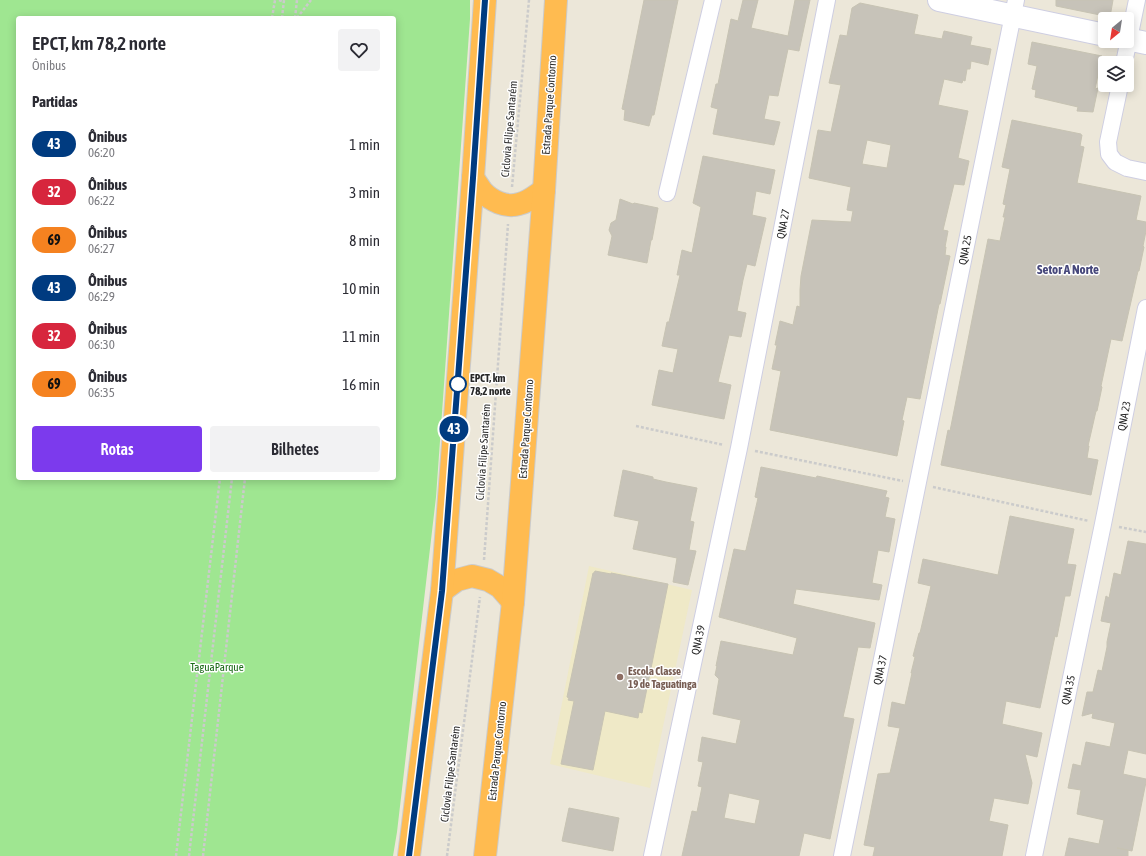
<!DOCTYPE html>
<html lang="pt">
<head>
<meta charset="utf-8">
<style>
  :root { --surface:#fff; --page:#f2f2f3; --text:#2b2b33; --muted:#7c7c81; --accent:#7c3aed }
  body { margin:0; font-family:"Asap Condensed",sans-serif; background:var(--page); color:var(--text); height:100vh; display:flex; flex-direction:column; font-size:15px; white-space:nowrap }
  * { box-sizing:border-box; margin:0 }
  p { font-size:13px; color:var(--muted) }
  .icon { flex:none; width:22px; height:22px; fill:none; stroke:currentColor; stroke-width:2; stroke-linecap:round; stroke-linejoin:round }
  .map { position:relative; flex:1; overflow:hidden }
  .details { position:absolute; left:16px; top:16px; width:380px; height:464px; display:flex; flex-direction:column; background:var(--surface); border-radius:4px; box-shadow:0 2px 10px #0003 }
  .details>* { flex:none }
  .badge { padding:0 8px; border-radius:13px; font-size:14px; line-height:26px }
  .needle { width:26px; rotate:210deg }
  .buttons { position:absolute; left:1098px; top:12px; display:grid; gap:8px }
  .buttons a { display:grid; place-items:center; width:36px; height:36px; border-radius:4px; background:var(--surface); box-shadow:0 2px 10px #0003; font-size:20px }
  .map>.badge { position:absolute; translate:-50% -50%; box-shadow:0 0 0 2px #fff }
  h2 { padding:0 16px; font-size:15px; line-height:36px }
  .round { display:grid; place-items:center; flex:none; width:42px; height:42px; border-radius:4px; background:var(--page) }
  .summary { display:flex; align-items:center; justify-content:space-between; height:68px; padding:0 16px }
  h1 { font-size:19px; font-weight:600; line-height:30px }
  .primary-button { display:flex; gap:8px; margin-top:auto; padding:8px 16px }
  .primary-button a { flex:1; height:46px; border-radius:4px; background:var(--accent); color:#fff; font-size:16px; font-weight:600; line-height:46px; text-align:center }
  .primary-button a+a { background:var(--page); color:var(--text) }
  ul { padding:0; list-style:none }
  li { display:flex; align-items:center; gap:12px; height:48px; padding:0 16px }
  li div { flex:1 }
  li b { display:block; font-size:15px }
  li em { font-style:normal }
  li .badge { min-width:44px; font-weight:700; text-align:center }
  .map>svg:first-child { display:block }
  .education { fill:#efe9c7 }
  .green { fill:#9fe691; fill-rule:evenodd }
  .building { fill:#c7c3b9; stroke:#c7c3b3; fill-rule:evenodd }
  .lines { fill:none; stroke-linecap:round; stroke-linejoin:round }
  .street-casing { stroke:#cecee2; stroke-width:18 }
  .secondary-casing { stroke:#cecee2; stroke-width:24 }
  .highway-casing { stroke:#cbcbcb; stroke-width:24 }
  .path { stroke:#cbcbcb; stroke-width:2.5; stroke-dasharray:3 2; stroke-linecap:butt }
  .street { stroke:#fff; stroke-width:16 }
  .secondary { stroke:#fff; stroke-width:22 }
  .highway { stroke:#ffbb50; stroke-width:22 }
  .line-casing { stroke:#fff; stroke-width:9 }
  .line { stroke:#003b80; stroke-width:6 }
  .stop-dot { fill:#fff; stroke:#003b80; stroke-width:2 }
  .education-dot { fill:#8d6e63; stroke:#fff; stroke-width:1.5 }
  .labels { text-anchor:middle; dominant-baseline:central; stroke-width:3; stroke-linejoin:round; paint-order:stroke }
  .street-label { font-size:11px; fill:#282828; stroke:#fff }
  .stop-label { font-size:11px; font-weight:bold; fill:#282828; stroke:#fff; text-anchor:start }
  .park-label { font-size:11px; fill:#186815; stroke:#fff }
  .education-label { font-size:11px; font-weight:bold; fill:#785e54; stroke:#fff; text-anchor:start }
  .quarter-label { font-size:13px; font-weight:bold; fill:#46477b; stroke:#fff }
</style>
</head>
<body>
<div class="map">
<svg width="1146" height="856" viewBox="0 0 1146 856">
  <rect width="100%" height="100%" fill="#ece7d9"/>
  <polygon class="education" points="589,566 692,590 650,788 550,764"/>
  <path class="green" d="M0,0H470V19L436,497L397,832L393,856H0ZM18,18H394V478H18Z"/>
  <g class="building">
    <polygon points="644,0 678,0 654,115 652,115 649,126 624,120 625,110 622,109"/>
    <polygon points="743,0 758,0 751,28 788,36 795,0 810,0 799,51 788,49 778,96 769,95 764,119 780,122 774,145 713,134 718,109 711,107 716,84 718,84 731,19 738,21"/>
    <polygon points="1056,0 1113,0 1110,17 1056,6"/>
    <path d="M860,3L918,15L914,34L942,39L944,31L972,37L970,45L991,49L988,65L971,61L970,69H967L965,81L963,80L962,83L944,79L938,105L968,111L958,158L969,161L964,185L954,184L943,230L948,231L945,247H946L945,255L950,256L940,304H939L920,399L907,397L902,420L904,421L897,456L795,435L770,430L781,371L772,369L777,345H775L780,321L793,325L797,306L800,307V290L801,276L812,220L851,222L853,211L847,210L851,187L809,178L818,130L831,132L841,85L829,83L840,35L847,36L852,8ZM867,140L891,145L887,168L862,164Z"/>
    <polygon points="1032,42 1102,56 1095,89 1098,88 1093,112 1077,111 1078,107 1035,97 1036,90 1032,89 1037,66 1028,64"/>
    <polygon points="1012,120 1081,134 1081,135 1082,135 1080,146 1084,147 1077,183 1141,196 1136,220 1146,222 1146,231 1143,246 1144,247 1139,271 1138,271 1122,341 1111,339 1101,386 1102,387 1097,411 1096,411 1088,446 1089,446 1087,458 1098,460 1091,495 941,465 948,430 950,431 988,239 1000,241 1005,217 1003,217 1006,205 1003,204 1010,169 1002,167"/>
    <polygon points="703,156 775,170 770,194 756,191 752,215 766,218 755,266 747,264 743,280 737,311 746,313 741,337 729,335 718,382 731,385 724,419 652,405 659,370 673,373 678,349 662,346 667,322 669,322 680,275 677,275 682,250 692,253 701,207 693,203"/>
    <polygon points="620,199 633,204 634,203 658,208 652,240 651,240 647,263 608,255 612,236 609,230 611,223 616,220"/>
    <path d="M761,467L816,478L817,476L887,491L885,497L889,498L885,517L895,519L889,552L878,550L872,583L882,585L879,600L796,589L793,604L875,623L870,648L858,647L846,704L843,717L854,719L830,839L804,833L799,856H682L692,811L697,812L702,787L698,786L703,762L698,761L702,737L736,744L741,720L713,714L719,679L715,675L717,666H716L721,641L793,655L797,638L719,617L734,549L745,551L746,550L758,498L755,497ZM729,793L760,800L755,824L724,818Z"/>
    <polygon points="623,470 653,477 653,479 666,482 697,488 690,521 694,522 689,550 696,551 688,585 673,582 677,558 633,549 639,521 614,516"/>
    <polygon points="1010,516 1074,529 1067,564 1076,565 1070,596 1065,596 1057,637 1055,636 1040,708 1006,701 1002,724 1042,733 1037,757 1025,754 1032,783 1028,804 994,798 989,821 1008,825 1002,856 873,856 875,847 864,845 878,774 890,773 900,728 888,726 892,702 905,705 912,673 911,673 915,657 913,656 919,633 920,633 931,586 918,583 923,559 998,575"/>
    <polygon points="1128,541 1146,544 1146,754 1128,750 1123,774 1146,779 1146,782 1132,851 1117,848 1128,850 1128,856 1065,856 1069,838 1099,844 1104,820 1077,814 1081,790 1068,788 1073,764 1081,766 1086,742 1110,747 1115,723 1092,718 1093,713 1082,716 1087,692 1093,692 1098,670 1102,671 1107,647 1107,642 1111,623 1101,621 1106,596 1109,598 1114,573 1121,575"/>
    <polygon points="595,571 611,574 611,573 668,584 642,713 639,712 638,718 605,711 593,770 561,764 574,701 568,700 569,698 567,697 593,573 594,573"/>
    <polygon points="569,808 619,818 613,851 562,841"/>
  </g>
  <g class="lines">
    <g class="street-casing">
      <g id="street">
        <polyline points="1124,63 1137,0"/>
        <polyline points="1120,85 1108,142 1109,154 1115,162 1127,168 1146,172"/>
        <polyline points="667,193 713,0"/>
        <polyline points="652,856 739,448 827,0"/>
        <polyline points="842,856 1016,0"/>
        <polyline points="1034,856 1103,524 1146,308"/>
      </g>
    </g>
    <g class="secondary-casing">
      <g id="secondary">
        <polyline points="939,0 1105,35"/>
        <polyline points="1127,39 1146,43"/>
      </g>
    </g>
    <g class="highway-casing">
      <g id="highway">
        <path d="M473,178C476,182 479,187 482,191C491,201 506,208 519,204C529,202 536,195 544,190"/>
        <polyline points="442,591 457,580 472,576 488,580 500,587 513,602"/>
        <polyline points="409,856 442,591 473,178 485,0"/>
        <polyline points="485,856 513,602 544,190 556,0"/>
      </g>
    </g>
    <g class="path">
      <polyline points="279,0 284,2"/>
      <polyline points="272,18 275,0"/>
      <polyline points="282,18 284,0"/>
      <polyline points="295,18 297,0"/>
      <polyline points="297,18 311,0"/>
      <polyline points="512,187 529,0"/>
      <polyline points="636,426 724,445"/>
      <polyline points="755,451 903,481"/>
      <polyline points="933,487 1089,521"/>
      <polyline points="1119,527 1146,532"/>
      <polyline points="484,560 508,224"/>
      <polyline points="176,856 220,478"/>
      <polyline points="189,856 232,478"/>
      <polyline points="203,856 245,478"/>
      <polyline points="447,856 480,597"/>
    </g>
    <use href="#street" class="street"/>
    <use href="#secondary" class="secondary"/>
    <use href="#highway" class="highway"/>
  </g>
  <g class="lines">
    <g class="line-casing">
      <polyline id="line" points="409,856 442,591 473,178 485,0"/>
    </g>
    <use href="#line" class="line"/>
  </g>
  <circle class="stop-dot" cx="458" cy="384" r="8"/>
  <circle class="education-dot" cx="620" cy="677" r="4"/>
  <g class="labels">
    <g class="street-label">
      <text transform="translate(549 105) rotate(-86)">Estrada Parque Contorno</text>
      <text transform="translate(509 129) rotate(-85)">Ciclovia Filipe Santarém</text>
      <text transform="translate(783 224) rotate(-79)">QNA 27</text>
      <text transform="translate(965 250) rotate(-79)">QNA 25</text>
      <text transform="translate(1124 416) rotate(-79)">QNA 23</text>
      <text transform="translate(526 429) rotate(-86)">Estrada Parque Contorno</text>
      <text transform="translate(483 452) rotate(-86)">Ciclovia Filipe Santarém</text>
      <text transform="translate(698 640) rotate(-78)">QNA 39</text>
      <text transform="translate(880 670) rotate(-78)">QNA 37</text>
      <text transform="translate(1068 690) rotate(-78)">QNA 35</text>
      <text transform="translate(497 751) rotate(-84)">Estrada Parque Contorno</text>
      <text transform="translate(450 774) rotate(-83)">Ciclovia Filipe Santarém</text>
    </g>
    <g class="stop-label">
      <text x="470" y="378">EPCT, km<tspan x="470" dy="13">78,2 norte</tspan></text>
    </g>
    <g class="park-label">
      <text x="217" y="667">TaguaParque</text>
    </g>
    <g class="education-label">
      <text x="628" y="671">Escola Classe<tspan x="628" dy="13">19 de Taguatinga</tspan></text>
    </g>
    <g class="quarter-label">
      <text x="1068" y="269">Setor A Norte</text>
    </g>
  </g>
</svg>
<div class="buttons">
<a><svg class="needle" viewBox="-14 -14 28 28"><path d="M0-13l5 13h-10z" fill="#e53935"/><path d="M0 13l5-13h-10z" fill="#7c7c81"/></svg></a>
<a><svg class="icon" aria-label="layers" viewBox="0 0 24 24"><path d="M12 4l9 5-9 5-9-5zM3 14l9 5 9-5"/></svg></a>
</div>
<b class="badge" style="left:454px;top:429px;background:#003b80;color:#fff">43</b>
<section class="details">
<div class="summary"><div><h1>EPCT, km 78,2 norte</h1><p>Ônibus</p></div><a class="round"><svg class="icon" aria-label="heart" viewBox="0 0 24 24"><path d="M12 20l-8-8c-3-5 5-10 8-4 3-6 11-1 8 4z"/></svg></a></div>
<h2>Partidas</h2>
<ul>
<li><span class="badge" style="background:#003b80;color:#fff">43</span><div><b>Ônibus</b><p>06:20</p></div><em>1 min</em></li>
<li><span class="badge" style="background:#d7263d;color:#fff">32</span><div><b>Ônibus</b><p>06:22</p></div><em>3 min</em></li>
<li><span class="badge" style="background:#f58220;color:#111">69</span><div><b>Ônibus</b><p>06:27</p></div><em>8 min</em></li>
<li><span class="badge" style="background:#003b80;color:#fff">43</span><div><b>Ônibus</b><p>06:29</p></div><em>10 min</em></li>
<li><span class="badge" style="background:#d7263d;color:#fff">32</span><div><b>Ônibus</b><p>06:30</p></div><em>11 min</em></li>
<li><span class="badge" style="background:#f58220;color:#111">69</span><div><b>Ônibus</b><p>06:35</p></div><em>16 min</em></li>
</ul>
<div class="primary-button"><a>Rotas</a><a>Bilhetes</a></div>
</section>
</div>
</body>
</html>
